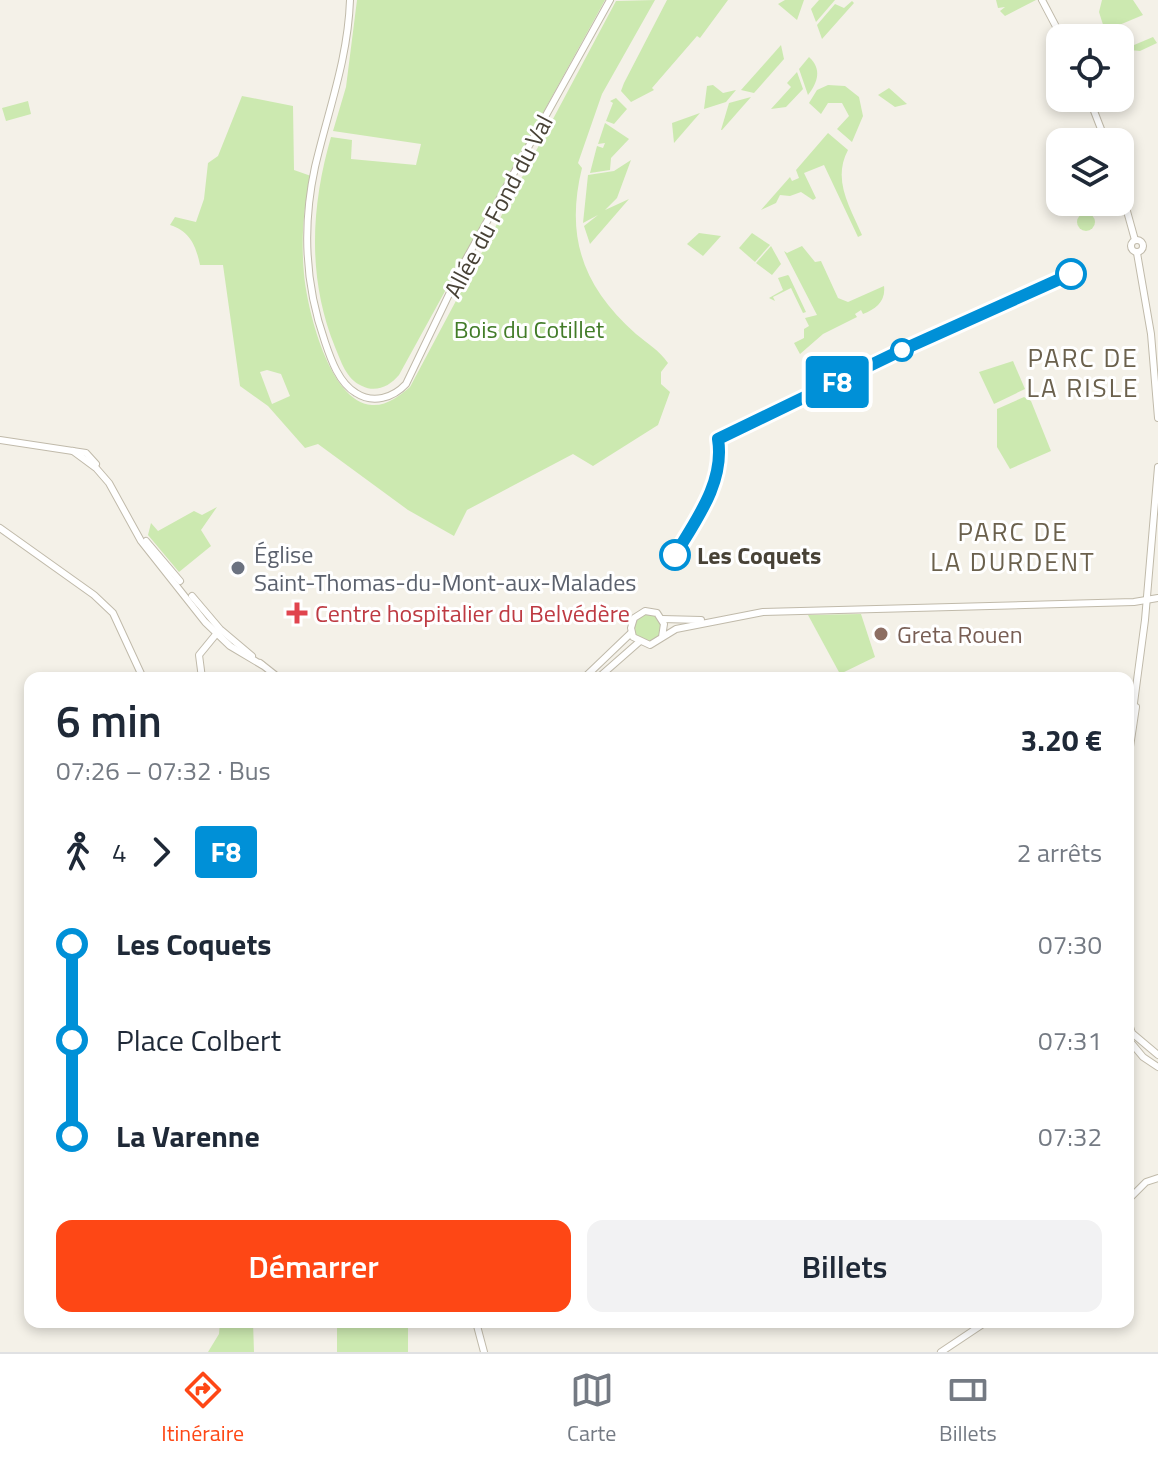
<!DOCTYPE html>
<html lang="fr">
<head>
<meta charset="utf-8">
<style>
  :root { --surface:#fff; --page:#f2f2f3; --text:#1f2937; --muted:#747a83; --line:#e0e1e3; --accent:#fe4715 }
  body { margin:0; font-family:"Titillium Web",sans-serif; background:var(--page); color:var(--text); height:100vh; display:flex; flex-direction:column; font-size:30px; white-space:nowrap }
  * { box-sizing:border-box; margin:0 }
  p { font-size:26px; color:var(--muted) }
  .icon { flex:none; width:44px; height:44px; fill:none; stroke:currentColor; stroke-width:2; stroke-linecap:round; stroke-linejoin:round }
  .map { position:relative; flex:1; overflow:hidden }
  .panel { position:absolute; left:24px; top:672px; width:1110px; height:656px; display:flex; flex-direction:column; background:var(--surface); border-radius:16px; box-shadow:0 4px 12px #0003 }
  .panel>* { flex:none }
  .badge { padding:0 16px; border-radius:6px; font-size:28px; line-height:52px }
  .controls { position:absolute; left:1046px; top:24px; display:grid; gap:16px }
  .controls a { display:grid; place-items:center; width:88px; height:88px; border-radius:16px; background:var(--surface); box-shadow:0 4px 12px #0003; font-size:40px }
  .map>.badge { position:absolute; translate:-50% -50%; box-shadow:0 0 0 4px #fff }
  .legs { display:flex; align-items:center; gap:12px; height:88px; padding:0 32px; font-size:26px }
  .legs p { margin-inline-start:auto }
  .overview { display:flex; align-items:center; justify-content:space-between; height:136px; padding:0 32px }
  h1 { font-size:44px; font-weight:600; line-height:60px }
  .cta { display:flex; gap:16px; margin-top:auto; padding:16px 32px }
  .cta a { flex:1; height:92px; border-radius:16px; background:var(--accent); color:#fff; font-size:32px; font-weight:600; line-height:92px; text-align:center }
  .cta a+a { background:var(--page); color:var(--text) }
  ul { padding:0 32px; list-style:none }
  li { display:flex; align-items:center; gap:28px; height:96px; font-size:30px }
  li i { display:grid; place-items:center; width:12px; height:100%; margin:0 10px; background:currentColor }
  li i::after { content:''; width:20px; height:20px; margin:-10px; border:6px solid; border-radius:50%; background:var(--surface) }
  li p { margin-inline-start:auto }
  li:first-child i { background:linear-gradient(#0000 50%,currentColor 0) }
  li:last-child i { background:linear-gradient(currentColor 50%,#0000 0) }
  .tabs { display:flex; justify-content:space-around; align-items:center; height:112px; border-top:2px solid var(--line); background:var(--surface); font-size:22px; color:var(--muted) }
  .tabs a { display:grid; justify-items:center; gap:4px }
  .tabs .current { color:var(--accent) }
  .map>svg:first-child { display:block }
  .green { fill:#cce9b0; fill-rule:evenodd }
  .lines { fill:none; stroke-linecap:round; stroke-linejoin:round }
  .minor-casing { stroke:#c0baaa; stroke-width:8 }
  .minor { stroke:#fff; stroke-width:6 }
  .line-1-casing { stroke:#fff; stroke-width:18 }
  .line-1 { stroke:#0090d7; stroke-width:12 }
  .stop-1-dot { fill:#fff; stroke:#0090d7; stroke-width:4 }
  .worship-dot { fill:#6b7280; stroke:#fff; stroke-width:3 }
  .health-dot { fill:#e0444e; stroke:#fff; stroke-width:3 }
  .education-dot { fill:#8d6e63; stroke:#fff; stroke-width:3 }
  .labels { text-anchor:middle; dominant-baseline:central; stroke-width:6; stroke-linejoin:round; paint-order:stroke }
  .street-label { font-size:24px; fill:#484236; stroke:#fff }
  .park-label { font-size:24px; fill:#427c28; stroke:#fff }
  .worship-label { font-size:24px; fill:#5b616d; stroke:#fff; text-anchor:start }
  .stop-label { font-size:24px; font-weight:bold; fill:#484236; stroke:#fff; text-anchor:start }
  .health-label { font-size:24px; fill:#be3a42; stroke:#fff; text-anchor:start }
  .education-label { font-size:24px; fill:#785e54; stroke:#fff; text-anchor:start }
  .neighbourhood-label { font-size:26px; letter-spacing:2px; fill:#6b614d; stroke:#fff }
</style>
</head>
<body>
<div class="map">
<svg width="1158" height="1352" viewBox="0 0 1158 1352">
  <rect width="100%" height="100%" fill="#f4f1e8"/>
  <g class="green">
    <path d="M357,0H605L399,375C390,386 376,393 362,386C346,379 341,361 335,347C307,278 311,206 331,137L352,140L351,159L416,165L421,144L333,131L346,87Z"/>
    <path d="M655,0L602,94L578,163L582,168C565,237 583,287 636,334C648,344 659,350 668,363L661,372V384L670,392L658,425L593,466L573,454L467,510L454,536L408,510L318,444L305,448L268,406L240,386L223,265H200C196,246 190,231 170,225L175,217L196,222L204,199L208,163L218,156L242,96L293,106L294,170L311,176C303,208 301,241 304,274C307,308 329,402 372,405C387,406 399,396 410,387L616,1ZM267,370L281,374L290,396L272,404L260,372Z"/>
    <polygon points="667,0 728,0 700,38 697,36 652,88 654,90 631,102 621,91 624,83"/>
    <polygon points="785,0 804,0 797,20 778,4"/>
    <polygon points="819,0 835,0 816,22 811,9"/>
    <polygon points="996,0 1036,0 1005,16 1000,11 1005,7 998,8"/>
    <polygon points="1102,0 1133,0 1143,15 1105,31 1099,12"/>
    <polygon points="852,1 854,3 822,39 817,25 835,4 844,8"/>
    <polygon points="1121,32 1127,48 1153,37 1157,43 1140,51 1120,49 1120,38 1107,37"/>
    <polygon points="781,45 784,59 754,93 741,90"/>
    <path d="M809,57C822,69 818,82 808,95L799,69Z"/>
    <polygon points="797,72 803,89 786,107 771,109 791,87 787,83"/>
    <polygon points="713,85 723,93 736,90 726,102 704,109 707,86"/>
    <polygon points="828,85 845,86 859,97 863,116 852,142 837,129 849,116 842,103 828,103 821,114 809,103 817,90"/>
    <polygon points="889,88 907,104 895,107 878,95"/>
    <polygon points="751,97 722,130 721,130 729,103"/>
    <polygon points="616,98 627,109 614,124 606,121 613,103 610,101"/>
    <polygon points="28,101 31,114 6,121 2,108"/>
    <polygon points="700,113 674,143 672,123"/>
    <polygon points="605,123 629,139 611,158 610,170 590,173 597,146 603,148 605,143 598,144"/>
    <path d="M828,133L848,150C832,180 850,207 862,235L858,237L824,165L804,173L816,198L813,200L801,192L790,196L780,195L776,203L761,210L790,177L792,181L799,178L796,170Z"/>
    <polygon points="631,160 617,198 605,210 629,199 590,244 584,226 598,215 583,223 588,175 614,171"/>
    <circle cx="1086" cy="222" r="9"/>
    <polygon points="699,233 721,236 703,256 687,244"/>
    <polygon points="752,233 770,245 755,262 739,248"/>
    <polygon points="771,246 781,264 772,275 756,263"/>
    <path d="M802,246L815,262L821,261L838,298L848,302L884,286C886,301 876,309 863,314L861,310L855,314L857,317L823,334L800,354L794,343L804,338V329L809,326L805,318L817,315L784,251L787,253Z"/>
    <polygon points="788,275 789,276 806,312 803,313 791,288 773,297 775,301 769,298 783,290 778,278"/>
    <polygon points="1013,361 1025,389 994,404 979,372"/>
    <polygon points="1024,397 1031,401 1051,451 1010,469 997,447 997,409"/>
    <polygon points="217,507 201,530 211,546 179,572 148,535 151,523 158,531 194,511 202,515"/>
    <polygon points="861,614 875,657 840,674 808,615"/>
    <circle cx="648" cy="628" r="14"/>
    <polygon points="220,1322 253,1322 254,1352 208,1352 219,1334"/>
    <rect x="337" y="1322" width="71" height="30"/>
  </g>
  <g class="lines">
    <g class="minor-casing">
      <g id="minor">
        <path d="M350,0C348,59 328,111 315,167C302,227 305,285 325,342C331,360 339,383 356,393C373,404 393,398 406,384L465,261L610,0"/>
        <polyline points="1042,0 1062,38"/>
        <polyline points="1089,98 1106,142"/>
        <polyline points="1120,186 1135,240"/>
        <circle cx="1137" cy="246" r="6"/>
        <polyline points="1137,253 1151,334 1158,418"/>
        <polyline points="0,440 86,453 96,464"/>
        <polyline points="73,451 96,468 109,483 141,541 205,622 230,646 262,665"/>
        <polyline points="0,528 94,595 113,613 143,678"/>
        <polyline points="146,541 180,581"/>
        <polyline points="192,596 220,629 252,656"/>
        <polyline points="662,619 701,620"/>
        <polyline points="662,637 664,624 657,613 645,611 634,618 631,628 633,637 650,645 676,629 763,612 1134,602 1158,598"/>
        <polyline points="260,663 279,678"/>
        <polyline points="202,678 199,655 217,633"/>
        <polyline points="584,678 631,633"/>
        <polyline points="598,678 639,642"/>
        <polyline points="1128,748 1145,620 1158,467"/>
        <polyline points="1128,760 1136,707"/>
        <polyline points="1128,1021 1132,1033 1158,1055"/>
        <polyline points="1128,1039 1143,1057 1158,1067"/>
        <polyline points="1128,1200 1146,1182 1158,1178"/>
        <polyline points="476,1322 484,1352"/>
        <polyline points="941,1352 986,1322"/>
      </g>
    </g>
    <use href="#minor" class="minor"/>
  </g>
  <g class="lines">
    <g class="line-1-casing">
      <path id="line-1" d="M675,555C696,520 725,482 718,439L902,350L1071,274"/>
    </g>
    <use href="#line-1" class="line-1"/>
  </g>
  <g class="stop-1-dot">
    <circle cx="1071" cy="274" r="14"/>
    <circle cx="902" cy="350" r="10"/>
    <circle cx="675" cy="555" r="14"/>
  </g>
  <circle class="worship-dot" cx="238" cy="568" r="8"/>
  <path class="health-dot" d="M293 601h8v8h8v8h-8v8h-8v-8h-8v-8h8z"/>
  <circle class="education-dot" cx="881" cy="634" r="8"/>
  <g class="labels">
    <g class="street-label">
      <text transform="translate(498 206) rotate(-62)">Allée du Fond du Val</text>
    </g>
    <g class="park-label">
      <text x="529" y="329">Bois du Cotillet</text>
    </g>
    <g class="worship-label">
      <text x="254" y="554">Église<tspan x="254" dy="28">Saint-Thomas-du-Mont-aux-Malades</tspan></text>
    </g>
    <g class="stop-label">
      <text x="697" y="555">Les Coquets</text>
    </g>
    <g class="health-label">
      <text x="315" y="613">Centre hospitalier du Belvédère</text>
    </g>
    <g class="education-label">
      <text x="897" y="634">Greta Rouen</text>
    </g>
    <g class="neighbourhood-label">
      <text x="1083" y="357">PARC DE<tspan x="1083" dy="30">LA RISLE</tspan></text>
      <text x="1013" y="531">PARC DE<tspan x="1013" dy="30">LA DURDENT</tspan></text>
    </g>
  </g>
</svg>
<div class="controls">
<a><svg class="icon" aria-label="locate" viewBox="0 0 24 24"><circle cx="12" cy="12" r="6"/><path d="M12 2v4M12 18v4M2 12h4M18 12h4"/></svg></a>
<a><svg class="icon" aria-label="layers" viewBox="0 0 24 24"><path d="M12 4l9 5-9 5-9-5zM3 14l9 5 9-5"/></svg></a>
</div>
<b class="badge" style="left:837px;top:382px;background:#0090d7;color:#fff">F8</b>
<section class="panel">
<div class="overview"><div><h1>6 min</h1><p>07:26 – 07:32 · Bus</p></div><b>3.20 €</b></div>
<div class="legs"><svg class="icon" aria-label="walk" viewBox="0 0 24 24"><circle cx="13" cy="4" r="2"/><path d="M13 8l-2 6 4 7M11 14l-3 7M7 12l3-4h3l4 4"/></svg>4<svg class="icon" aria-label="forward" viewBox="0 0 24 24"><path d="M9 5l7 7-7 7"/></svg><b class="badge" style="background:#0090d7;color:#fff">F8</b><p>2 arrêts</p></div>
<ul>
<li><i style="color:#0090d7"></i><b>Les Coquets</b><p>07:30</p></li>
<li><i style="color:#0090d7"></i><span>Place Colbert</span><p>07:31</p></li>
<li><i style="color:#0090d7"></i><b>La Varenne</b><p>07:32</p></li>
</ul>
<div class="cta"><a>Démarrer</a><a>Billets</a></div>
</section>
</div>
<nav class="tabs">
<a class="current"><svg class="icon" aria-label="directions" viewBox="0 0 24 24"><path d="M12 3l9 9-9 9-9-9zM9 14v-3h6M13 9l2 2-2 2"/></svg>Itinéraire</a>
<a><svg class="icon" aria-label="map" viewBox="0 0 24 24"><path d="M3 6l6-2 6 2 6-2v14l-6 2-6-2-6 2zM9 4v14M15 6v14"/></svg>Carte</a>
<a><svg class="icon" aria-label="tickets" viewBox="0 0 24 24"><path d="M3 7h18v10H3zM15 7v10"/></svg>Billets</a>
</nav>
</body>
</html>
